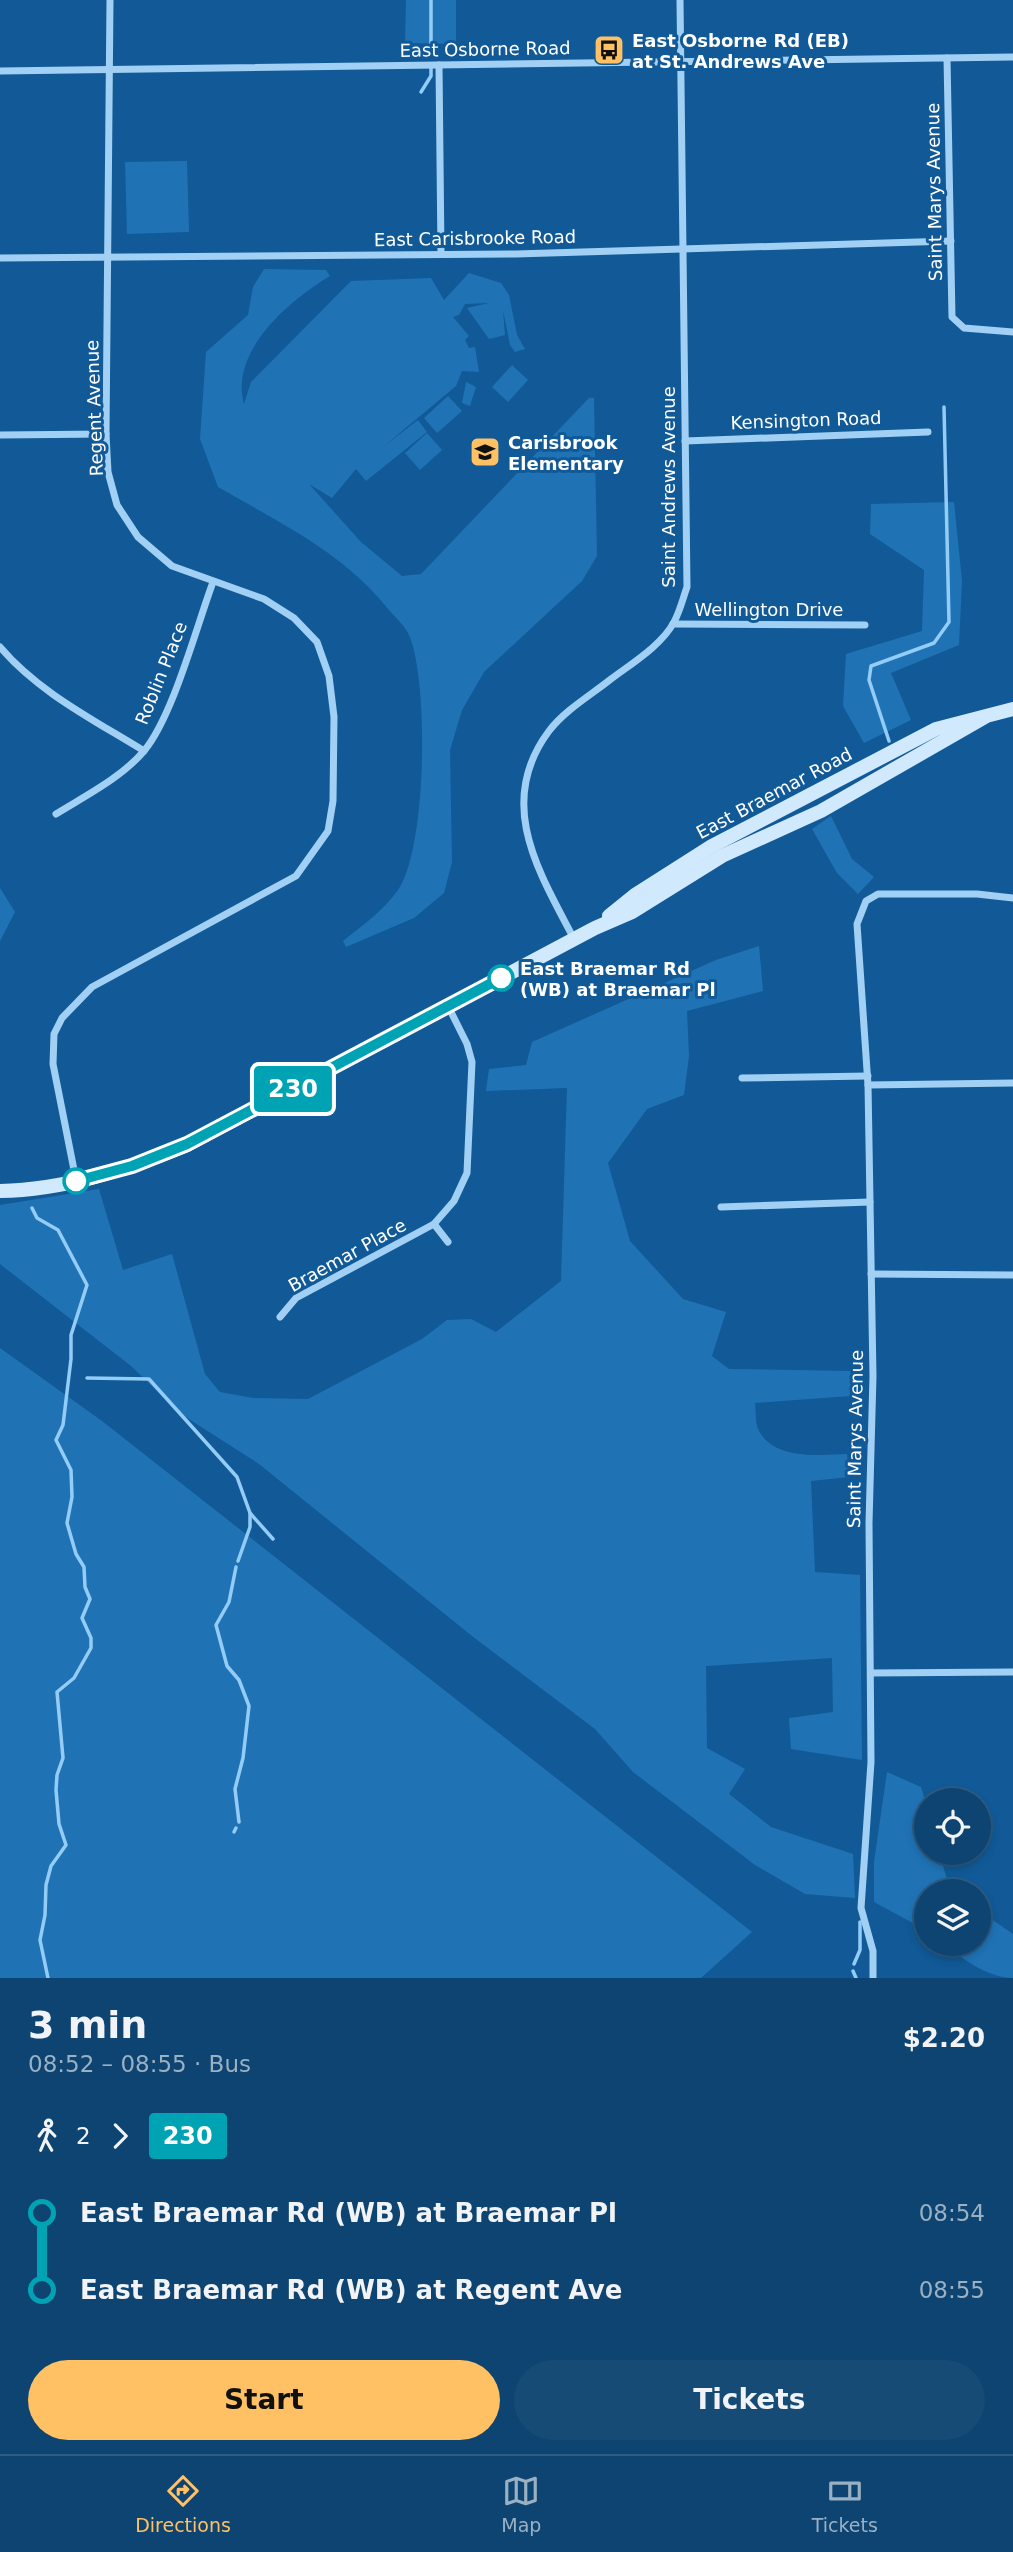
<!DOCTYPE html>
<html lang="en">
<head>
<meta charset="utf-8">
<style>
  :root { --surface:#0d4471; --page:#164b76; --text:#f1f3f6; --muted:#9ab0c3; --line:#2d5c84; --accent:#ffc164 }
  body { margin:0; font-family:"DejaVu Sans",sans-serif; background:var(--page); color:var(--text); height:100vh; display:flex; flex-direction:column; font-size:26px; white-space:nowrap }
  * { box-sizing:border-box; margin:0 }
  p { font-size:23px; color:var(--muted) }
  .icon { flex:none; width:38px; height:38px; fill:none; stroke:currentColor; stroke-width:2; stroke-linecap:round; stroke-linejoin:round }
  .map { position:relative; height:1978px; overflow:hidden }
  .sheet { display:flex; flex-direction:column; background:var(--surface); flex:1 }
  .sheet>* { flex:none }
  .badge { padding:0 14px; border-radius:5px; font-size:24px; line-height:46px }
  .fabs { position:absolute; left:914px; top:1788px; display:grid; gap:14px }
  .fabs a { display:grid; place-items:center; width:77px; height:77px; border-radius:50%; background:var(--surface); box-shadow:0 4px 10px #0003,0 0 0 2px var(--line); font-size:35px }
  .map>.badge { position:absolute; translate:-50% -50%; box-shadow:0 0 0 4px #fff }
  .legs { display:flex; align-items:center; gap:10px; height:77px; padding:0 28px; font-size:23px }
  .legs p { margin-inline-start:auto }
  .headline { display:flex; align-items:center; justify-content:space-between; height:119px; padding:0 28px }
  h1 { font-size:38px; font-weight:800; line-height:52px }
  .button { display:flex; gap:14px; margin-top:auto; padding:14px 28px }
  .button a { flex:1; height:80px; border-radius:42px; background:var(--accent); color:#111; font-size:28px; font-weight:800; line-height:80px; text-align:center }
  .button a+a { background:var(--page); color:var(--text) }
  ul { padding:0 28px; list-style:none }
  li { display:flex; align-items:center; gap:24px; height:77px; font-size:26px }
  li i { display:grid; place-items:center; width:10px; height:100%; margin:0 9px; background:currentColor }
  li i::after { content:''; width:18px; height:18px; margin:-9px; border:5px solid; border-radius:50%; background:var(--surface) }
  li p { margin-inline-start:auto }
  li:first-child i { background:linear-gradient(#0000 50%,currentColor 0) }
  li:last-child i { background:linear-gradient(currentColor 50%,#0000 0) }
  .menu { display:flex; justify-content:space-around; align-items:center; height:98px; border-top:2px solid var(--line); background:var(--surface); font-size:19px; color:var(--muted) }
  .menu a { display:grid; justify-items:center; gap:4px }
  .menu .selected { color:var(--accent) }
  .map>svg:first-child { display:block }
  .green { fill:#1f73b5 }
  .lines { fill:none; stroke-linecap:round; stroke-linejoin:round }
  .stream { stroke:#93ccf7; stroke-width:3.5 }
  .street { stroke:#a1d0f4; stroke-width:7 }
  .secondary { stroke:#d1e9fd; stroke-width:14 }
  .line-1-casing { stroke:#fff; stroke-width:16 }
  .line-1 { stroke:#00a3b4; stroke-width:10 }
  .stop-1-dot { fill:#fff; stroke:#00a3b4; stroke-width:3.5 }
  .labels { text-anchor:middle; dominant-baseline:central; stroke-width:6; stroke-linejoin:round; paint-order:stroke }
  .poi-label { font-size:18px; font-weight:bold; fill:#fff; stroke:#115a97; text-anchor:start }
  .street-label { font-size:18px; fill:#fff; stroke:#115a97 }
  .stop-label { font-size:18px; font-weight:bold; fill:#fff; stroke:#115a97; text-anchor:start }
</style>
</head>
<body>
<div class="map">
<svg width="1013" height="1978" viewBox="0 0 1013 1978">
  <rect width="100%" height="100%" fill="#115a97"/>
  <g class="green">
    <polygon points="406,0 456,0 456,44 405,43"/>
    <polygon points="187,161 189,232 127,234 125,162"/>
    <path d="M264,269L326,270L330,276C290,300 229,351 244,404L251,382L351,281L431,278L444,300L469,273L501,283L509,295L517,335L525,349L515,352L510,345L503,310L505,335L489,339L467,308L489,303L465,304L459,315L453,317L469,336L465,340L469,348L475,347L479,372L462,371L456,386L383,447L418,420L427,432L366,481L356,469L332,498L309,484L361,542L402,576L421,574L589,398H594L597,556L582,581L484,672L462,710L450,750L452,862L444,893L414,918L346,947L343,941C362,926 384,910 398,890C427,849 429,680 409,635C405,626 395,617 389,610C344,553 280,523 218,487L200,439L206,352L248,315L253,287Z"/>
    <polygon points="512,365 528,380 508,402 492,387"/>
    <polygon points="466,382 476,387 470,406 462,403"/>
    <polygon points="448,396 462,411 437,433 424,418"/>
    <polygon points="427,433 442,450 420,470 405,453"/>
    <polygon points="954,502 962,581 959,645 891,673 911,720 864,743 843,706 846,654 922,631 924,570 870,534 871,504"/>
    <polygon points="831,816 852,859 874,877 858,894 837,873 812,829"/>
    <polygon points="0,888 15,912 0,941"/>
    <path d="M759,946L763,991L687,1011L689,1056L684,1095L647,1109L608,1163L630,1241L683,1299L726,1312L712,1356L729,1369L850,1371L864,1395L755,1403C756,1411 755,1424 759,1431C775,1460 819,1455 847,1454L849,1477L811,1481L815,1572L860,1575L862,1760L791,1749L789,1718L833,1712L832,1658L706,1666L707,1748L745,1769L729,1794L771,1827L853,1854L855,1898L805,1894L755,1865L633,1772L595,1729L472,1636L259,1464L181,1414L131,1366L0,1264V1205L99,1189L123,1270L172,1254L205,1374L220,1392L253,1398L308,1399L422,1339L447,1320L471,1319L496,1332L561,1281L567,1088L486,1091L489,1069L526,1065L532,1042L716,960Z"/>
    <polygon points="0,1348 102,1421 752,1932 701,1978 0,1978"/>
    <polygon points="887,1772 921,1787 926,1804 926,1853 939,1853 951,1892 926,1892 926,1930 874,1902 874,1862"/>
    <path d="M978,1910L1013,1934V1978C989,1978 962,1959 944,1944H978Z"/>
  </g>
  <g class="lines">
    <g class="stream">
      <polyline points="431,45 431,0"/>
      <polyline points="421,92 431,76 431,67"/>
      <polyline points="889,741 869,680 871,666 934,643 949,622 944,407"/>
      <polyline points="32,1208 37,1218 58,1230 87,1285 71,1335 71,1359 63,1425 56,1440 71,1470 72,1497 67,1523 76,1554 84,1567 85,1587 90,1599 82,1618 91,1638 91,1648 74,1678 57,1692 63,1758 57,1775 56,1790 59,1824 66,1845 51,1866 46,1885 45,1915 40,1940 48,1978"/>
      <polyline points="87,1378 149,1379 237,1477 250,1513 273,1539"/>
      <polyline points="238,1561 250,1527 250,1513"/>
      <polyline points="236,1567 229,1602 216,1625 227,1666 239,1680 249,1706 243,1758 235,1789 239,1822"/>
      <polyline points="234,1832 236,1828"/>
      <polyline points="854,1964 860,1950 860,1922"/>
      <polyline points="853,1971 856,1978"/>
    </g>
    <g class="street">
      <polyline points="947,58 952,317 964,328 1013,332"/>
      <polyline points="439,65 441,254"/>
      <polyline points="0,71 1013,57"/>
      <polyline points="0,258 516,254 951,241"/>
      <polyline points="0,435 106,434"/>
      <polyline points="685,441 928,432"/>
      <polyline points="673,624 865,625"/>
      <path d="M0,647C38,692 94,720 144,751"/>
      <path d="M56,814C85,796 121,778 144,751C173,716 196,628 213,582"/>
      <path d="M574,939C539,872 495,803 549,731C565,710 591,695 611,679C631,664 662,645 674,622C680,611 683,598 687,587L680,0"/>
      <polyline points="742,1078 868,1076"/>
      <polyline points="868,1085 1013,1083"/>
      <polyline points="76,1180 53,1064 54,1034 62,1018 92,987 296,876 328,831 333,801 334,717 329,676 317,642 294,618 264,599 172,566 138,537 117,505 108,472 106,434 110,0"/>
      <polyline points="721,1207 870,1202"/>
      <polyline points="434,1224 448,1242"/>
      <polyline points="871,1274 1013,1275"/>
      <polyline points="280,1317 296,1298 434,1224 454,1201 467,1173 472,1062 467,1044 448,1006"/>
      <polyline points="871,1673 1013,1672"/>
      <polyline points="873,1978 873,1951 861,1908 871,1762 869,1523 873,1376 868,1085 857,924 866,901 878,894 977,894 1013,898"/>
    </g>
    <g class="secondary">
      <polyline points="609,916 635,895 712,846 936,729 1013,709"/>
      <path d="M0,1191C64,1190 128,1169 187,1145L595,928L632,912L722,856L821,811L985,717"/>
    </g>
  </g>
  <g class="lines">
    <g class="line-1-casing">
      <polyline id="line-1" points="76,1181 132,1166 187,1144 501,978"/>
    </g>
    <use href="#line-1" class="line-1"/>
  </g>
  <defs>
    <g id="bus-square" transform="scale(1.575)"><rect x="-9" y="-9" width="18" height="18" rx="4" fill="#ffc164" stroke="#115a97"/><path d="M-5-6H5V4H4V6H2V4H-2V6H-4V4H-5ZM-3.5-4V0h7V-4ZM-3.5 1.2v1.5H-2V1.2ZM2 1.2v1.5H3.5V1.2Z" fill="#111"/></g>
    <g id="school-square" transform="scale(1.575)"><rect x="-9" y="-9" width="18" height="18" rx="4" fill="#ffc164" stroke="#115a97"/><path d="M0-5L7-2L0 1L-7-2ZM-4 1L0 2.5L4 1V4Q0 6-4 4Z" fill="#111"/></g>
  </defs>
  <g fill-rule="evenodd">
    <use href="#bus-square" x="609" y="50"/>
    <use href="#school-square" x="485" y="452"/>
  </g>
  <g class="stop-1-dot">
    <circle cx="501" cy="978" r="12"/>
    <circle cx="76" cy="1181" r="12"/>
  </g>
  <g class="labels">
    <g class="poi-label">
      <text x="632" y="40">East Osborne Rd (EB)<tspan x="632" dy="21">at St. Andrews Ave</tspan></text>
      <text x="508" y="442">Carisbrook<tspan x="508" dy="21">Elementary</tspan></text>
    </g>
    <g class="street-label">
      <text transform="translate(485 49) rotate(-1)">East Osborne Road</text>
      <text transform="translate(934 192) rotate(-91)">Saint Marys Avenue</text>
      <text transform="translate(475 238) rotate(-1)">East Carisbrooke Road</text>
      <text transform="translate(94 408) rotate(-92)">Regent Avenue</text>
      <text transform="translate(806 420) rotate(-2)">Kensington Road</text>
      <text transform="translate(668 487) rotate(-90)">Saint Andrews Avenue</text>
      <text x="769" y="609">Wellington Drive</text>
      <text transform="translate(161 673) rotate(-68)">Roblin Place</text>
      <text transform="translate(774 793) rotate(-28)">East Braemar Road</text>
      <text transform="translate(347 1255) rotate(-29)">Braemar Place</text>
      <text transform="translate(855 1439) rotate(-89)">Saint Marys Avenue</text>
    </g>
    <g class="stop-label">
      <text x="520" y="968">East Braemar Rd<tspan x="520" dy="21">(WB) at Braemar Pl</tspan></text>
    </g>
  </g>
</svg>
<div class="fabs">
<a><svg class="icon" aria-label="locate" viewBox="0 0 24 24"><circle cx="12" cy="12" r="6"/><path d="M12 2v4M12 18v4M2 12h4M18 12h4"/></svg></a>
<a><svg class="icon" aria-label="layers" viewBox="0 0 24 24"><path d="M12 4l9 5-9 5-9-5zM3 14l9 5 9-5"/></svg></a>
</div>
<b class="badge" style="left:293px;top:1089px;background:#00a3b4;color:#fff">230</b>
</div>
<section class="sheet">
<div class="headline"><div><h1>3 min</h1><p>08:52 – 08:55 · Bus</p></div><b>$2.20</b></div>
<div class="legs"><svg class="icon" aria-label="walk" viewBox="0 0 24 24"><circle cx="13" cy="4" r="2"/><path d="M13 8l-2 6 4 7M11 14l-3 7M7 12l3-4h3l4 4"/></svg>2<svg class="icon" aria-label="forward" viewBox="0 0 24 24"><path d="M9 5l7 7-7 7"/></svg><b class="badge" style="background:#00a3b4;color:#fff">230</b></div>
<ul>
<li><i style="color:#00a3b4"></i><b>East Braemar Rd (WB) at Braemar Pl</b><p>08:54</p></li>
<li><i style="color:#00a3b4"></i><b>East Braemar Rd (WB) at Regent Ave</b><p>08:55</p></li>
</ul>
<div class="button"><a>Start</a><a>Tickets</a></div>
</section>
<nav class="menu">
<a class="selected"><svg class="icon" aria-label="directions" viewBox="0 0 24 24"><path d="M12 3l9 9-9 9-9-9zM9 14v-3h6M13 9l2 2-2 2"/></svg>Directions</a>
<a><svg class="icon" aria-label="map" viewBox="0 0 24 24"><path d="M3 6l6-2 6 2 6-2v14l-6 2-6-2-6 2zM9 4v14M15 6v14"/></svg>Map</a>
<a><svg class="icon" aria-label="tickets" viewBox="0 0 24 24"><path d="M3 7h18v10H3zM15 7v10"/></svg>Tickets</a>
</nav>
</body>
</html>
